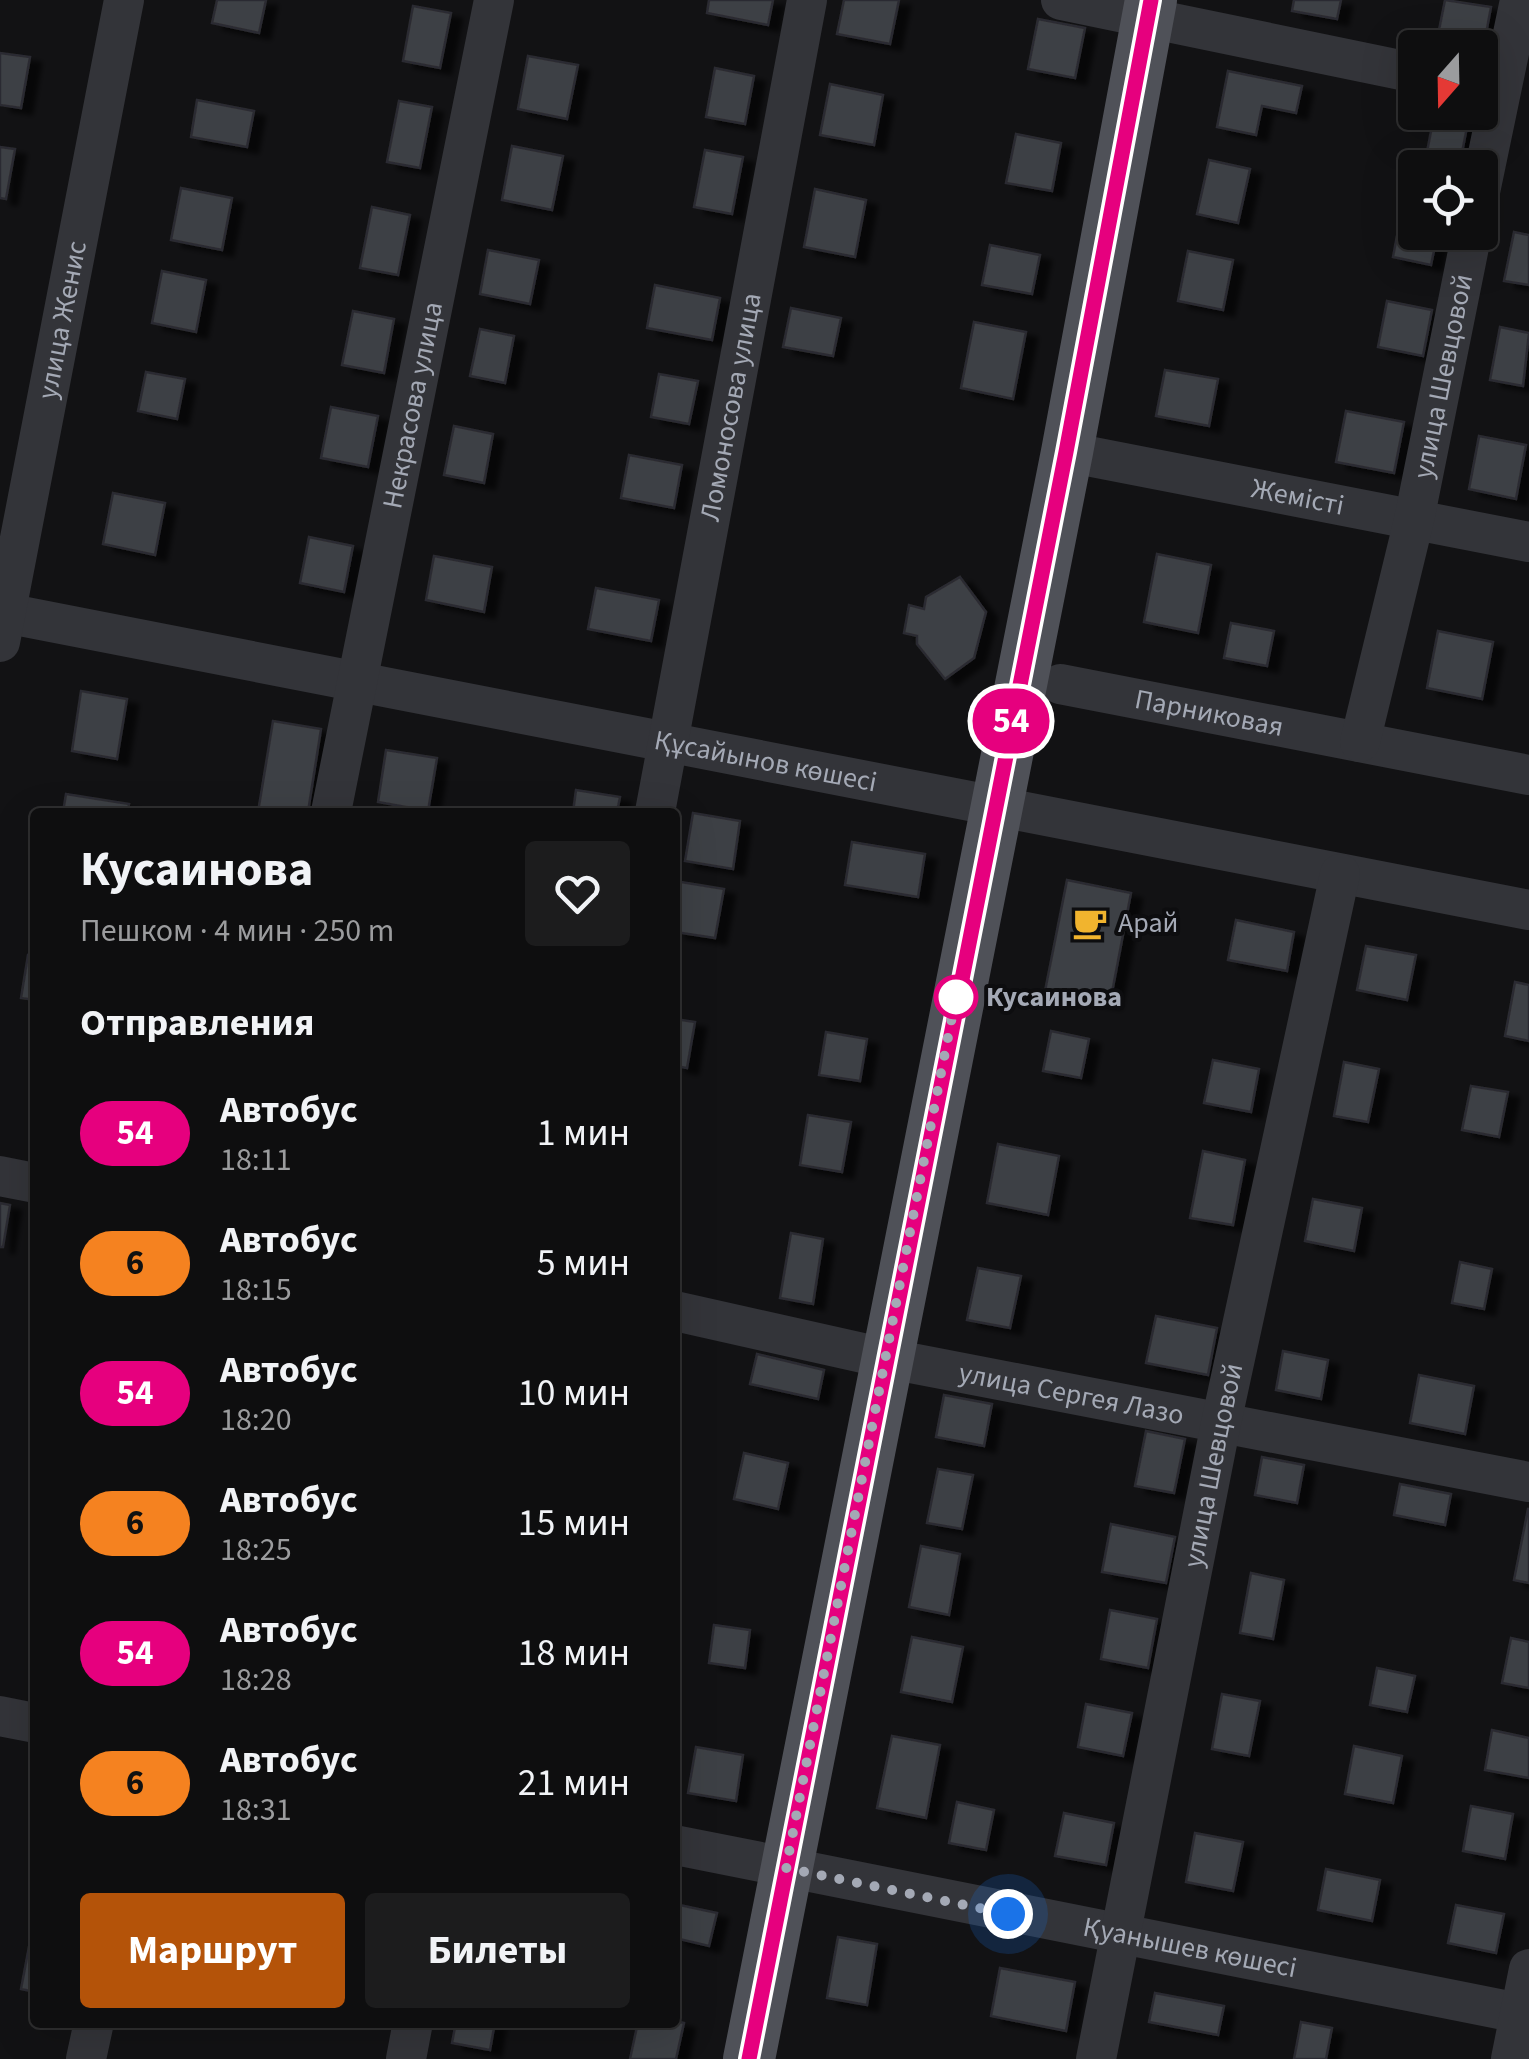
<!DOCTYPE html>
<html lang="ru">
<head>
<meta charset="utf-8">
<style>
  :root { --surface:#0e0e0f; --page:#1c1c1d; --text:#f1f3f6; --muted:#9b9c9e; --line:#2e2e2f; --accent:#b45309 }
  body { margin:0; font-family:"Source Sans 3",sans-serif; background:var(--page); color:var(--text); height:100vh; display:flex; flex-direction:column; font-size:38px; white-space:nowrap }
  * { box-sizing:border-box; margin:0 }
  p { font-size:32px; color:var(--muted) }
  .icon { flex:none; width:55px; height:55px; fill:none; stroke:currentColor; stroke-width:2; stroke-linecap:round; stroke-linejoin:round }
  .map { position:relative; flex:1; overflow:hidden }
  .panel { position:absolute; left:30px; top:808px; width:650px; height:1220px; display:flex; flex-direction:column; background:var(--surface); border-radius:10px; box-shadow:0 10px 40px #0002,0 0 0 2px var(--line) }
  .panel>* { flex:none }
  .badge { padding:0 20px; border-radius:32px; font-size:35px; line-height:65px }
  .needle { width:65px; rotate:200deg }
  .tools { position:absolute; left:1398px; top:30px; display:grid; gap:20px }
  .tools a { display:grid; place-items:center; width:100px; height:100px; border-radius:10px; background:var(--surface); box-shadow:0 10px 40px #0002,0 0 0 2px var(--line); font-size:50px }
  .you { position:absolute; width:50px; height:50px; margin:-25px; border:8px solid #fff; border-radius:50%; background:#1a73e8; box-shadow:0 0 0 15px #1a73e833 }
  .map>.badge { position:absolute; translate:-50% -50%; box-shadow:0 0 0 5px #fff }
  h2 { padding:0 50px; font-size:38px; line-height:90px }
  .round { display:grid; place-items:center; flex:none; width:105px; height:105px; border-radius:10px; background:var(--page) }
  .head { display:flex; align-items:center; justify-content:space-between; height:170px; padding:0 50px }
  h1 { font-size:48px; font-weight:700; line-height:75px }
  .cta { display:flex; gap:20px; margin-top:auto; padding:20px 50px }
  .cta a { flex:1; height:115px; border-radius:10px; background:var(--accent); color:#fff; font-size:40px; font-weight:700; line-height:115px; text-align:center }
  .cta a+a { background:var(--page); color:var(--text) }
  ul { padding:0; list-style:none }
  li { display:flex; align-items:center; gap:30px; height:130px; padding:0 50px }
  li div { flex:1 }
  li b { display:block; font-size:38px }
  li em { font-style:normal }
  li .badge { min-width:110px; font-weight:700; text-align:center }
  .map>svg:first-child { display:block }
  .building { fill:#3e3f44; stroke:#2c2c30; stroke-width:2.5; filter:url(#shadow) }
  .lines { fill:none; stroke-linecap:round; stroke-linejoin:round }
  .minor { stroke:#333439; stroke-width:40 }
  .major { stroke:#4f5158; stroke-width:52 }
  .line-casing { stroke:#fff; stroke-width:22 }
  .line { stroke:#e6007e; stroke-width:15 }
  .walk { stroke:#a4a9b5; stroke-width:10; stroke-dasharray:0 18 }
  .stop-dot { fill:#fff; stroke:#e6007e; stroke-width:5 }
  .labels { text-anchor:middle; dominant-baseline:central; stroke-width:8; stroke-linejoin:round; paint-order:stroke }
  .street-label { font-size:28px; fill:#a4a9b5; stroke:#0d0d0f }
  .poi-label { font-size:28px; fill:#a4a9b5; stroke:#0d0d0f; text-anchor:start }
  .stop-label { font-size:28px; font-weight:bold; fill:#a4a9b5; stroke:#0d0d0f; text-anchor:start }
</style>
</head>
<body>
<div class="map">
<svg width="1529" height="2059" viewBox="0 0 1529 2059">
  <defs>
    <filter id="shadow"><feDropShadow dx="11" dy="6" stdDeviation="2.5" flood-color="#0009"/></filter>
  </defs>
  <rect width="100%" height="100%" fill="#121214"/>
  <g class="building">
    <polygon points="217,0 266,0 259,33 212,23"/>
    <polygon points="709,0 773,0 768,25 707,13"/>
    <polygon points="844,0 899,0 890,44 837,34"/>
    <polygon points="1294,0 1341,0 1337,19 1292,11"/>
    <polygon points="1445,0 1491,7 1483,50 1437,40"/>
    <polygon points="413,6 451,13 440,68 403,61"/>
    <polygon points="1038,19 1085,28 1075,78 1028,69"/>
    <polygon points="0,53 30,57 21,108 0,105"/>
    <polygon points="528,56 578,65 567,119 518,109"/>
    <polygon points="715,68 754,76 745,124 706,117"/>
    <polygon points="1228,71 1302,86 1296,113 1262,106 1256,135 1217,127"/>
    <polygon points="830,84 883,95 874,145 820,135"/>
    <polygon points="197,100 254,111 247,147 191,137"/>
    <polygon points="399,101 432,107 420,168 387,162"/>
    <polygon points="1434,116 1468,122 1459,168 1425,162"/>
    <polygon points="1016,134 1061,143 1052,191 1006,183"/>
    <polygon points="512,146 563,156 552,210 502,200"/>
    <polygon points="0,147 15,149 6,199 0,198"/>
    <polygon points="705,150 743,157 732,214 694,207"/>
    <polygon points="1209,160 1250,169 1238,223 1197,214"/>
    <polygon points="181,188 232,198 222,250 171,240"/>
    <polygon points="815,189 866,200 855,257 804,247"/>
    <polygon points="1403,204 1415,207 1415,232 1438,232 1431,265 1393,257"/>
    <polygon points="372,207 410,215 398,275 360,268"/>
    <polygon points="1514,232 1529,235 1529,285 1504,281"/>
    <polygon points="990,245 1040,255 1032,294 982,285"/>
    <polygon points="488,250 539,260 530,304 480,294"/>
    <polygon points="1188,251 1233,260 1223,310 1178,301"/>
    <polygon points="162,271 206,280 196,332 152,323"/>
    <polygon points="655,285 720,298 712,340 647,328"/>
    <polygon points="1387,301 1432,310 1423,356 1378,347"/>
    <polygon points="791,308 841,318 833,356 783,347"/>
    <polygon points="353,311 394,319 384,373 342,365"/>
    <polygon points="974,322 1026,332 1013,399 961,388"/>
    <polygon points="1500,327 1529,333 1523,386 1490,380"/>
    <polygon points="480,329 514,336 505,383 470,376"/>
    <polygon points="1165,370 1218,379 1209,426 1156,416"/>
    <polygon points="146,372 185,379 177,419 138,411"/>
    <polygon points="659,374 698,381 689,424 651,417"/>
    <polygon points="331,407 378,416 368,467 321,458"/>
    <polygon points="1346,411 1404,422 1394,473 1336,462"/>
    <polygon points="454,426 493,434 484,483 444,475"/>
    <polygon points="1479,436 1526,445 1516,499 1469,489"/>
    <polygon points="629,455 682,465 674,508 621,498"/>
    <polygon points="113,493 165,503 155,555 103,544"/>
    <polygon points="309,537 353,546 344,592 300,583"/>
    <polygon points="1157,554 1211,565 1198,633 1144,622"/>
    <polygon points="434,556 492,567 484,612 426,600"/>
    <polygon points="960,577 986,612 974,658 945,679 917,644 917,636 904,633 909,605 924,609 926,597"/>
    <polygon points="596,588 659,600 651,641 588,629"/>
    <polygon points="1231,623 1274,631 1267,666 1224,658"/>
    <polygon points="1438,631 1493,642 1482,699 1427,688"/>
    <polygon points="81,691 127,699 117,759 72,751"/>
    <polygon points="273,721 321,729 308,812 258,812"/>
    <polygon points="386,750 437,758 428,811 378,802"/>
    <polygon points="576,790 620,797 617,812 573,812"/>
    <polygon points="66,794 129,804 127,812 63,812"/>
    <polygon points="693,813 740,821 733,869 685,861"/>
    <polygon points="852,842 925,854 918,897 845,885"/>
    <polygon points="1067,880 1131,893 1110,1003 1045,991"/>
    <polygon points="675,881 724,889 715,938 675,932"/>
    <polygon points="1236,920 1294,932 1287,971 1228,960"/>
    <polygon points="1366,946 1416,955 1407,1000 1357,990"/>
    <polygon points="28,955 35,956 35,1000 21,998"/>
    <polygon points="1515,982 1529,985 1529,1041 1505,1036"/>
    <polygon points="675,1019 695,1022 687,1068 675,1066"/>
    <polygon points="1051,1031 1089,1039 1081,1078 1043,1071"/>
    <polygon points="826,1032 867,1039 860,1081 819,1075"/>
    <polygon points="1213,1060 1259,1069 1251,1112 1204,1103"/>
    <polygon points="1344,1062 1379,1069 1368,1122 1334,1116"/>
    <polygon points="1471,1086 1508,1092 1499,1137 1462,1130"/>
    <polygon points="808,1115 851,1122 842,1172 800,1165"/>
    <polygon points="998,1144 1059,1156 1048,1215 987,1203"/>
    <polygon points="1203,1151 1245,1160 1233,1225 1190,1218"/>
    <polygon points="1313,1199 1362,1208 1354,1251 1305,1241"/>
    <polygon points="0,1203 10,1205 3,1247 0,1247"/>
    <polygon points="791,1233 823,1239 813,1304 780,1298"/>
    <polygon points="1460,1262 1492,1269 1484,1309 1452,1303"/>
    <polygon points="978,1268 1021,1276 1010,1328 967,1320"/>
    <polygon points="1156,1316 1217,1328 1208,1375 1146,1363"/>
    <polygon points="1283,1351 1328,1360 1321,1399 1276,1390"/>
    <polygon points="757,1354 824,1370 818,1399 750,1384"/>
    <polygon points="1419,1375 1474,1386 1465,1434 1410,1423"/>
    <polygon points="944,1395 992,1404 984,1446 936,1437"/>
    <polygon points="1146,1431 1185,1439 1174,1493 1135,1486"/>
    <polygon points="744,1453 788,1463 778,1509 734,1499"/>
    <polygon points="1262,1457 1304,1465 1297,1503 1255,1495"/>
    <polygon points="938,1469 973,1475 962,1529 927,1523"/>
    <polygon points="1400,1484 1451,1494 1445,1525 1394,1515"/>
    <polygon points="1528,1509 1529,1509 1529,1583 1514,1580"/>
    <polygon points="1111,1524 1175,1537 1166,1583 1102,1572"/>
    <polygon points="921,1546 960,1554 949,1615 909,1607"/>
    <polygon points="1251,1573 1284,1580 1273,1639 1240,1633"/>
    <polygon points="1110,1610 1157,1619 1148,1668 1101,1659"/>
    <polygon points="714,1625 750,1630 745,1668 709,1663"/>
    <polygon points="912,1637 963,1647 952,1702 901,1692"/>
    <polygon points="1511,1638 1529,1642 1529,1688 1502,1683"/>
    <polygon points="1377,1668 1415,1676 1407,1712 1370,1705"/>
    <polygon points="1222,1694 1260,1701 1249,1756 1212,1749"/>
    <polygon points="1086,1704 1132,1713 1123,1756 1078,1747"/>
    <polygon points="1492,1730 1529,1738 1529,1778 1485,1770"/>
    <polygon points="892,1736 940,1745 926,1818 877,1808"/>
    <polygon points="1354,1746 1402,1756 1393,1803 1345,1794"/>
    <polygon points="696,1747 743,1755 736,1801 688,1793"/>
    <polygon points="957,1802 994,1810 986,1850 949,1843"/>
    <polygon points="1471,1806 1513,1814 1505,1859 1463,1851"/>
    <polygon points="1064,1813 1114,1823 1106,1865 1055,1856"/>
    <polygon points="1195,1833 1243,1842 1233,1891 1186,1882"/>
    <polygon points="1326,1869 1380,1880 1372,1921 1318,1910"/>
    <polygon points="675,1904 717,1913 709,1946 675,1938"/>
    <polygon points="1456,1905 1504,1914 1496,1953 1448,1943"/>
    <polygon points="31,1936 35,1937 35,1992 21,1989"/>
    <polygon points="838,1937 877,1944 867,2005 827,1998"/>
    <polygon points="1000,1968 1075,1982 1066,2031 991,2016"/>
    <polygon points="1155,1993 1224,2006 1218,2035 1149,2022"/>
    <polygon points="675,2021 684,2023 676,2059 630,2059 638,2022"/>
    <polygon points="456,2022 495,2022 490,2050 452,2043"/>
    <polygon points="1301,2022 1332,2028 1326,2059 1294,2059"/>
  </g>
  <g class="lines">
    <g class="minor">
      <polyline points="1061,0 1415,73"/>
      <polyline points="1480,192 1520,0"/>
      <path id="s1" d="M1067,452L1529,542"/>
      <path id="s2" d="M0,612L1529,910"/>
      <path id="s3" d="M0,642L124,0"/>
      <path id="s4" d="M1060,684L1529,775"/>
      <path id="s5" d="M1360,742L1414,520L1472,232"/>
      <path id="s6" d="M331,812L494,0"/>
      <path id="s7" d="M655,812L807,0"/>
      <polyline points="0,1176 35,1183"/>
      <path id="s8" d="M675,1311L885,1358L1529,1482"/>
      <polyline points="0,1716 35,1723"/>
      <path id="s9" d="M675,1845L1529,2015"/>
      <polyline points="86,2059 94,2022"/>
      <polyline points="406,2059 413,2022"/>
      <path id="s10" d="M1096,2059L1221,1423L1340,874"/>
      <polyline points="1511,2059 1529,1969"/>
    </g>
    <polyline class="major" points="749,2059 1067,452 1151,0"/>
  </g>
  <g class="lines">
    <g class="line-casing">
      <polyline id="line" points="749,2059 1066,452 1151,0"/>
    </g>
    <use href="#line" class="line"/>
    <polyline class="walk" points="956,997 957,991 786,1868 1008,1914"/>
  </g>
  <defs>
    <g id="cafe-bare" transform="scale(2.7)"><path d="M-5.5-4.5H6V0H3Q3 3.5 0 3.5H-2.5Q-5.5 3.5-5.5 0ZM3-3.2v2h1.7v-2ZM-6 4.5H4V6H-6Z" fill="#f1b42e" stroke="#0d0d0f" stroke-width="2.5" paint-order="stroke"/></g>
  </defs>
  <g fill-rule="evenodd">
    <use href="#cafe-bare" x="1090" y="923"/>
  </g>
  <circle class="stop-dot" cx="956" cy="997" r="20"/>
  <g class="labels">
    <g class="street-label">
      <text stroke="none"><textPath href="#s3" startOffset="328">улица Женис</textPath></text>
      <text stroke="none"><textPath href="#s5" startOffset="375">улица Шевцовой</textPath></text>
      <text stroke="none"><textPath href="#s6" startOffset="415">Некрасова улица</textPath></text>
      <text stroke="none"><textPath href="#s7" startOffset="412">Ломоносова улица</textPath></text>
      <text stroke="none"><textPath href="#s1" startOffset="235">Жемісті</textPath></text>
      <text stroke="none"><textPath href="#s4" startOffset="152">Парниковая</textPath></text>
      <text stroke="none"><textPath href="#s2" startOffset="780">Құсайынов көшесі</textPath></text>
      <text stroke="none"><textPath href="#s8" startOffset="405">улица Сергея Лазо</textPath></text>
      <text stroke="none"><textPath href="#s10" startOffset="605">улица Шевцовой</textPath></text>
      <text stroke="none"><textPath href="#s9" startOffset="525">Қуанышев көшесі</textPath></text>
    </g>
    <g class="poi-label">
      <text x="1118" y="923">Арай</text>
    </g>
    <g class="stop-label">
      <text x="986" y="997">Кусаинова</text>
    </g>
  </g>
</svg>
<div class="tools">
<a><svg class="needle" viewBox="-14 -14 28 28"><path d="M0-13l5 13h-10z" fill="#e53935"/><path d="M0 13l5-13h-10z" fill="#9b9c9e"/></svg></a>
<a><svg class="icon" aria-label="locate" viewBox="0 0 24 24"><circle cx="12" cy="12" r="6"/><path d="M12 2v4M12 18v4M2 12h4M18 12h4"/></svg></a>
</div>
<div class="you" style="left:1008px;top:1914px"></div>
<b class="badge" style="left:1011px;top:721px;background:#e6007e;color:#fff">54</b>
<section class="panel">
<div class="head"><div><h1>Кусаинова</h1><p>Пешком · 4 мин · 250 m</p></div><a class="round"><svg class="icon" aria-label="heart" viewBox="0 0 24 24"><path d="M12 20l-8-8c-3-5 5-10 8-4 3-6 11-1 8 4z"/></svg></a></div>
<h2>Отправления</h2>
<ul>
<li><span class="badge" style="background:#e6007e;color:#fff">54</span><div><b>Автобус</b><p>18:11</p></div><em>1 мин</em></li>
<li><span class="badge" style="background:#f58220;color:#111">6</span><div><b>Автобус</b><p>18:15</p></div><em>5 мин</em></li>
<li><span class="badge" style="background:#e6007e;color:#fff">54</span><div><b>Автобус</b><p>18:20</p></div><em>10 мин</em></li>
<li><span class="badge" style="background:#f58220;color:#111">6</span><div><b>Автобус</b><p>18:25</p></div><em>15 мин</em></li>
<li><span class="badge" style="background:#e6007e;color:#fff">54</span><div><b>Автобус</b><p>18:28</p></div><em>18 мин</em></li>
<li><span class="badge" style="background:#f58220;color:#111">6</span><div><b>Автобус</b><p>18:31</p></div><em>21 мин</em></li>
</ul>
<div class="cta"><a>Маршрут</a><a>Билеты</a></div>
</section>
</div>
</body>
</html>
